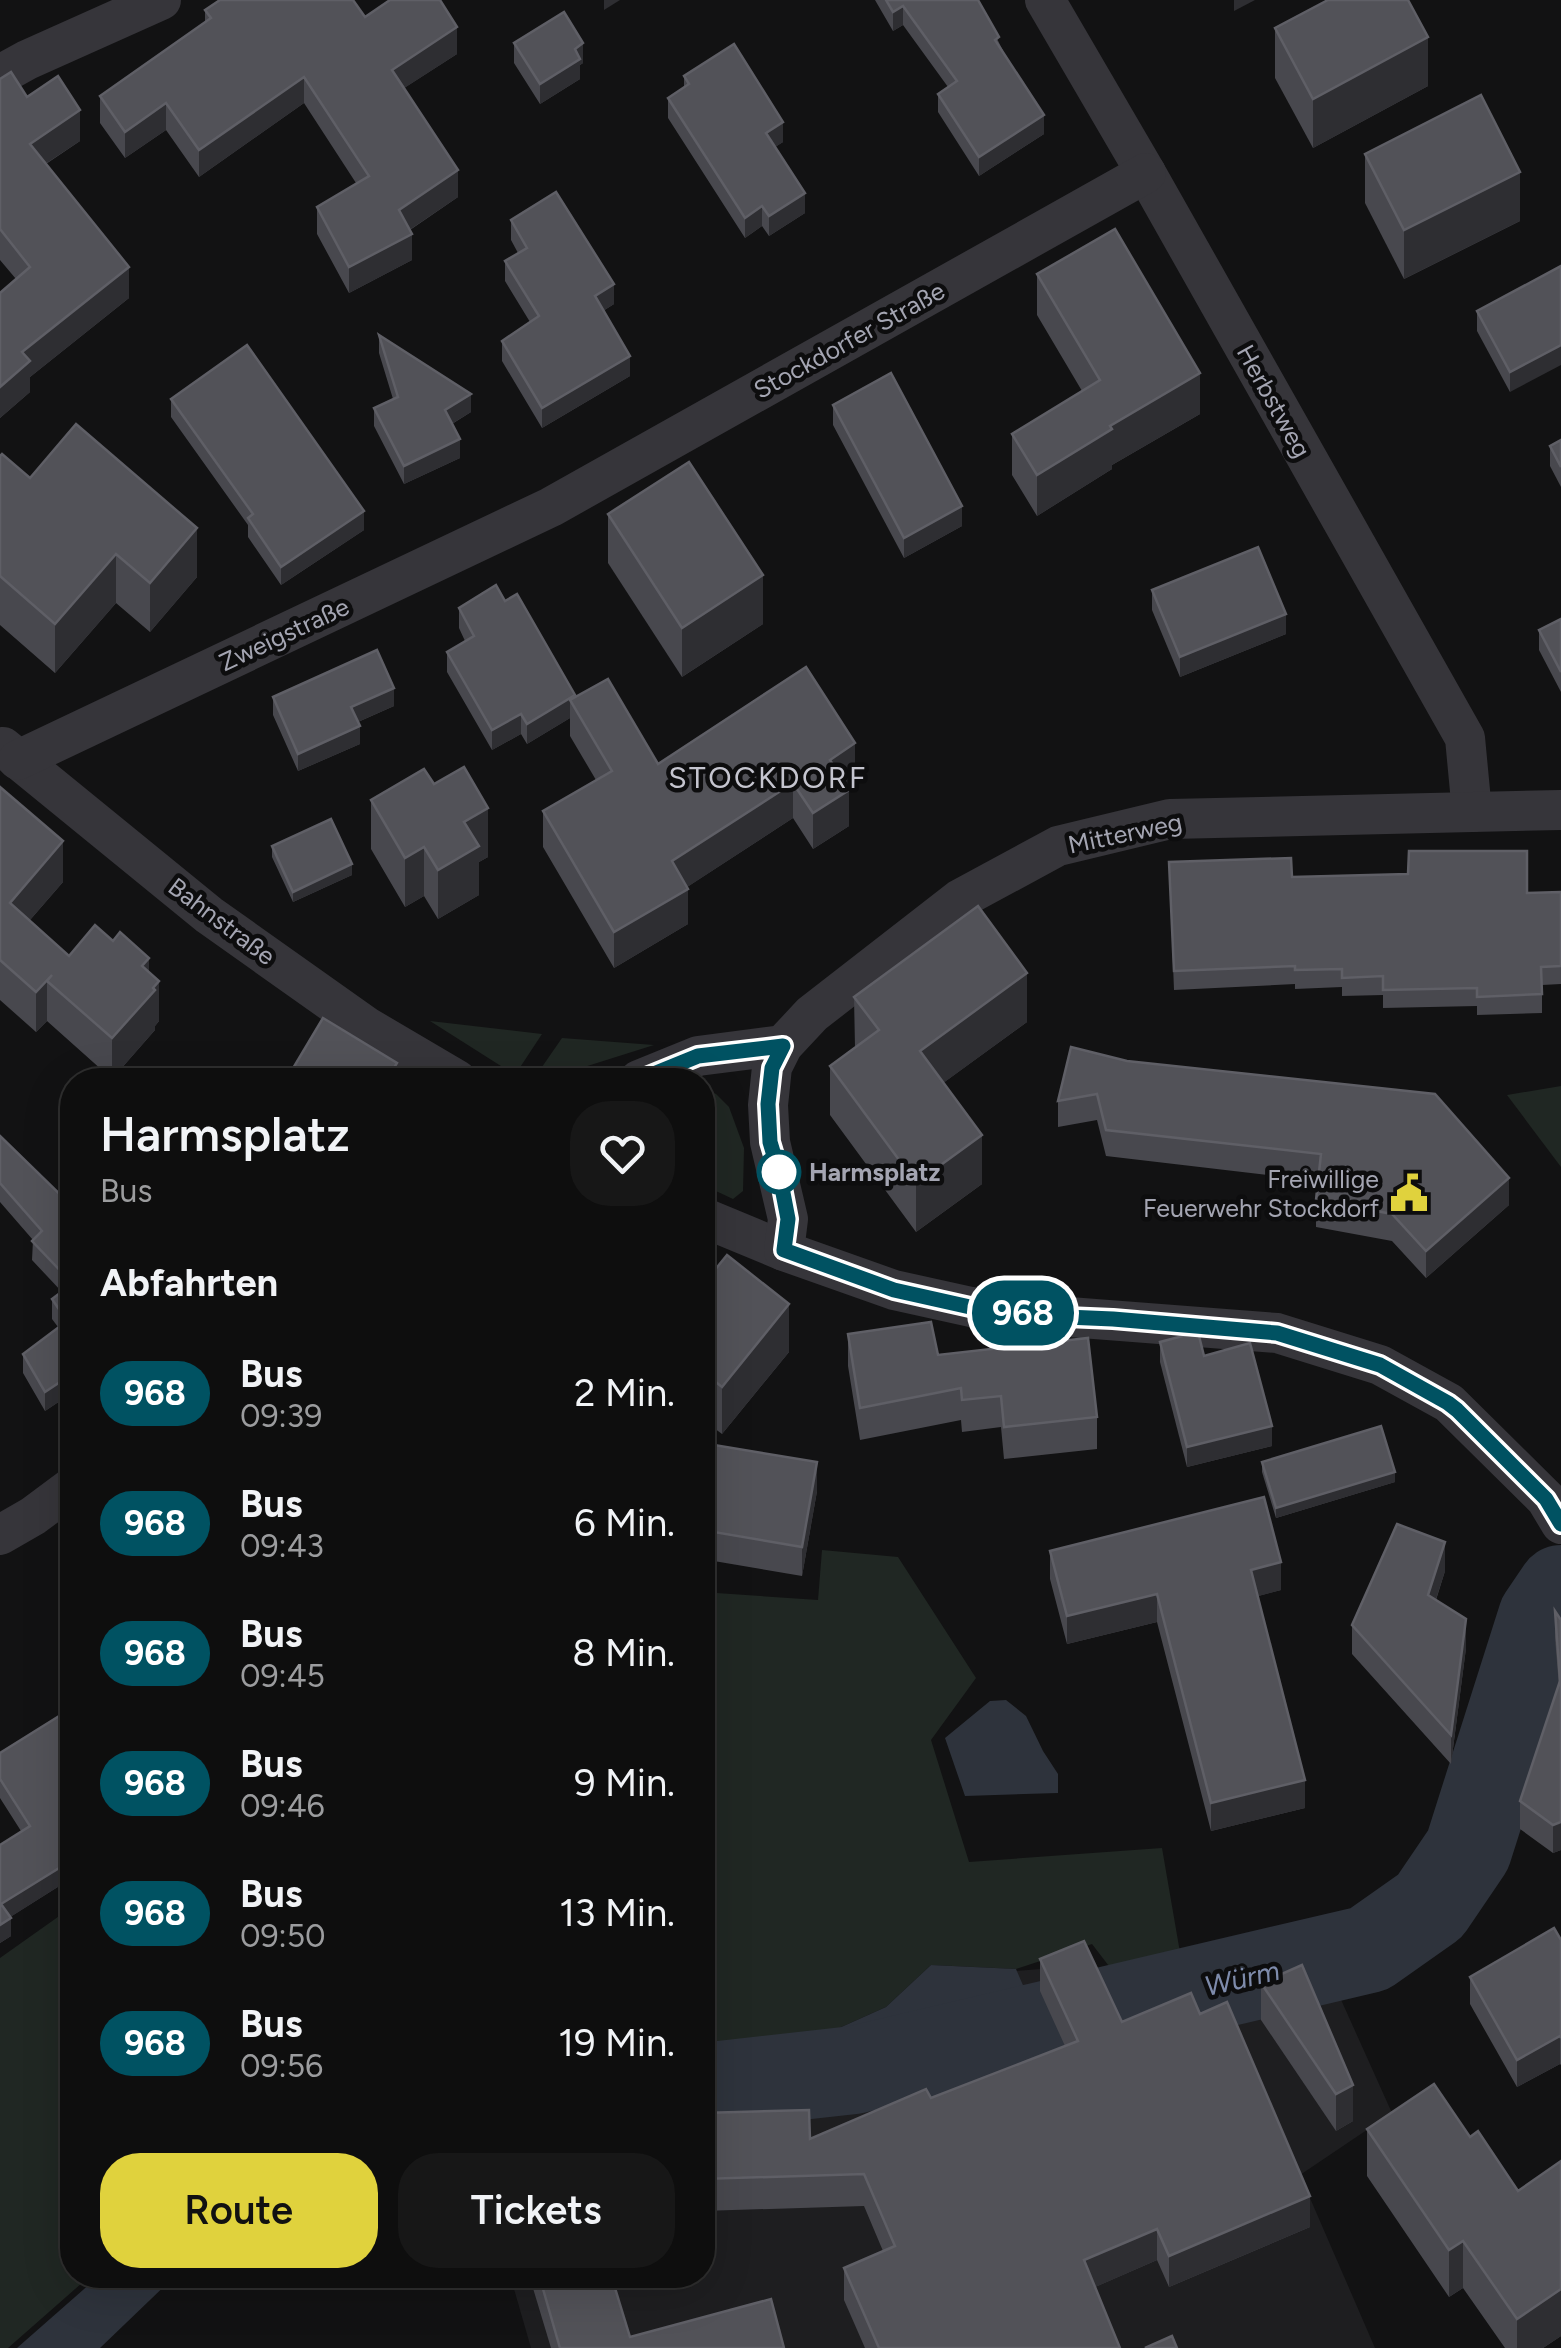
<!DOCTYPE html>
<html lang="de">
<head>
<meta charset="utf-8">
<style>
  :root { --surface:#0e0e0e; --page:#171717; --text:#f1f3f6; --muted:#9b9c9e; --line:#2e2e2e; --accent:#e0d23d }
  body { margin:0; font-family:Figtree,sans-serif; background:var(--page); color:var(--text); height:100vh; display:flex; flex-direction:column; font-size:38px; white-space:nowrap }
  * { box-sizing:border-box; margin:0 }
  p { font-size:32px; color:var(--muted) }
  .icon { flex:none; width:55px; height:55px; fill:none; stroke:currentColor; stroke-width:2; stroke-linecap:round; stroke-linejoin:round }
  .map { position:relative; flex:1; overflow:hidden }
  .drawer { position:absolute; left:60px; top:1068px; width:655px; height:1220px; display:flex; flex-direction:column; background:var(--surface); border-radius:40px; box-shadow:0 10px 40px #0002,0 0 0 2px var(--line) }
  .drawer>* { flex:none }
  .badge { padding:0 20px; border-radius:32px; font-size:35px; line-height:65px }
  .map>.badge { position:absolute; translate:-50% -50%; box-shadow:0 0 0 5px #fff }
  h2 { padding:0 40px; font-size:38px; line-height:90px }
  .round { display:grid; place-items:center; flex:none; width:105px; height:105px; border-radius:40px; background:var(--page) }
  .head { display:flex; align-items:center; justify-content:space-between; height:170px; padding:0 40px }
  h1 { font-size:48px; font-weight:600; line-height:75px }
  .button { display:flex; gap:20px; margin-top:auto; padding:20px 40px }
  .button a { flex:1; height:115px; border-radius:40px; background:var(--accent); color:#111; font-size:40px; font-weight:600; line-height:115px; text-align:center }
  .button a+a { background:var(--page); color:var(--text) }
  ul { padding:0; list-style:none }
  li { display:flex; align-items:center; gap:30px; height:130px; padding:0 40px }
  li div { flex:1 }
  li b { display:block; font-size:38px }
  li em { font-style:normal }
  li .badge { min-width:110px; font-weight:700; text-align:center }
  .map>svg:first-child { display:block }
  .built { fill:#1e1e20 }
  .green { fill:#202723 }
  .water { fill:#2e333c }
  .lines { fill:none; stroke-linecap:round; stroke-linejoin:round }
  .river { stroke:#2e333c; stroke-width:88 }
  .minor { stroke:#36353a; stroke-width:40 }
  .wall { fill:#48484e }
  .shaded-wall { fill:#2e2e32 }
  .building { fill:#525258; stroke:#5f5f66; stroke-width:2.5 }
  .line-casing { stroke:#fff; stroke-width:22 }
  .line { stroke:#005262; stroke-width:15 }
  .stop-dot { fill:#fff; stroke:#005262; stroke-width:5 }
  .labels { text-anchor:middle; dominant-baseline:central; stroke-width:9; stroke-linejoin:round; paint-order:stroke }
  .street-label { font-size:25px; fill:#a4a5b2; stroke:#0d0d0e }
  .stop-label { font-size:25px; font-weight:bold; fill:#a4a5b2; stroke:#0d0d0e; text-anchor:start }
  .poi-label { font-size:25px; fill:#a4a5b2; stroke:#0d0d0e; text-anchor:end }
  .water-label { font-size:28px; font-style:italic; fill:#7e8bab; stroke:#0d0d0e }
  .quarter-label { font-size:30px; letter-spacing:2.5px; fill:#c5c5cf; stroke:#0d0d0e }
</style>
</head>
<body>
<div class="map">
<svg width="1561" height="2348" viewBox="0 0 1561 2348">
  <rect width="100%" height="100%" fill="#121213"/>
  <polygon class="built" points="1089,1965 1105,2002 1140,1994 1156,2034 1329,1973 1392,2113 1300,2175 1375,2348 531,2348 510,2275 702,2275 703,2117 875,2103 1015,2088 932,1978"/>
  <g class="green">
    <polygon points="430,1021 542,1034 515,1075"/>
    <polygon points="562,1038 654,1045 543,1080 533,1080"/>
    <polygon points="1561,1086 1561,1167 1507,1095"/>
    <polygon points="703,1088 716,1094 729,1107 744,1148 743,1191 733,1199 703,1185"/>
    <polygon points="822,1550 898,1557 976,1678 931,1740 969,1862 1162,1848 1182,1964 1125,1987 1092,1944 1016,1969 931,1965 886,2007 799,2046 703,2054 702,1592 818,1600"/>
    <polygon points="72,1907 72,2275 91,2275 8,2348 0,2348 0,1958"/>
  </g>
  <g class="water">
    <polygon points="1006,1700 1026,1716 1043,1751 1058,1774 1058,1793 965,1796 945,1738 990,1701"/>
    <polygon points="931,1965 1016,1969 1056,2062 1007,2080 799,2102 703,2109 703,2055 799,2046 886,2007"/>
    <polygon points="100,2275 176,2275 100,2348 17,2348"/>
  </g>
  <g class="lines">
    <polyline class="river" points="702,2087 854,2070 1369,1949 1430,1906 1468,1850 1542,1617 1561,1589"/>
    <g class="minor">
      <polyline points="1045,0 1146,173 1465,738 1472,812"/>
      <polyline points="0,75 27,60 161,0"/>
      <polyline points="3,747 209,915 367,1027 457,1080"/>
      <polyline points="18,760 551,507 1146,173"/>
      <polyline points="639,1080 698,1056 783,1045"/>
      <polyline points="702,1217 784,1251 894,1290 971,1307 1043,1315 1277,1333 1380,1365 1449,1403 1546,1499 1561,1524"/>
      <polyline points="784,1251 788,1219 770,1142 768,1105 772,1067 783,1045 812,1014 960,899 1058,846 1170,819 1561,810"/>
      <polyline points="0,1535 33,1516 72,1487"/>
    </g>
  </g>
  <g class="wall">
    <polygon points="875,0 978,0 1044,134 979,176 938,112 938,94 948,87 903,25 893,31"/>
    <polygon points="205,10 365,17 457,54 404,88 458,197 410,230 412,260 349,293 317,234 317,207 356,183 304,103 199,177 166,130 125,158 100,123 100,96 205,22"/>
    <polygon points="1275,28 1428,86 1313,148 1275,78"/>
    <polygon points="514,43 583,63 580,65 580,79 540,104 514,63"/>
    <polygon points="684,76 783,142 775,147 805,213 769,236 762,226 745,238 668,118 668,98 684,87"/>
    <polygon points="0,79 27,97 80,141 46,164 129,298 30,377 30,392 0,418 0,293 16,279 0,260"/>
    <polygon points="1365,154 1520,221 1404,279 1365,203"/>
    <polygon points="511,220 614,304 603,311 630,376 542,428 502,361 502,341 530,322 505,281 505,261 518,253 511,240"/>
    <polygon points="1561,266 1510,392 1477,331 1477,311"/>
    <polygon points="1037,274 1200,414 1112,465 1112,469 1037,516 1012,475 1012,434 1082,391 1037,315"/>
    <polygon points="379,335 471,412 452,424 460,458 404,484 374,426 374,408 393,399 379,353"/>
    <polygon points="171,399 364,530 281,585 248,537 248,525 171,417"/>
    <polygon points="833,405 962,526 904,558 833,425"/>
    <polygon points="1561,440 1561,487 1550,466 1550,446"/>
    <polygon points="0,456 30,478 197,577 150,632 116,603 55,673 0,625"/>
    <polygon points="608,514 763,624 682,677 608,563"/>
    <polygon points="1152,590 1286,634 1180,677 1152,610"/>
    <polygon points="505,601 575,698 658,764 855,779 846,785 849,826 813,849 793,818 687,887 688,924 614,968 543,847 543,811 596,780 570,736 570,718 527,744 521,734 492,750 447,672 447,652 465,641 459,628 459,608"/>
    <polygon points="1561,619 1561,692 1539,650 1539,630"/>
    <polygon points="273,697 394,706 358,722 360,744 298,771 273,715"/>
    <polygon points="434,784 488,857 479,862 479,895 438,919 424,896 405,907 371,849 371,800"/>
    <polygon points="0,787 63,882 30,920 69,956 149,973 159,1021 155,1026 155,1030 112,1079 47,1021 36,1032 0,1000"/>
    <polygon points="272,846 352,875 293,902 272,857"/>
    <polygon points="1169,862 1292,877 1527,893 1561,892 1561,984 1542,985 1542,1013 1477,1015 1477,1006 1383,1008 1383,995 1342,996 1342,987 1295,989 1295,984 1174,990"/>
    <polygon points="854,997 1027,1022 943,1083 982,1184 916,1232 830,1115 830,1066 855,1047"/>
    <polygon points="1071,1047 1509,1205 1426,1278 1392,1241 1316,1227 1316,1200 1318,1181 1106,1156 1097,1120 1058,1127 1058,1101"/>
    <polygon points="0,1136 72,1206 72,1393 45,1411 23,1373 23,1354 58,1327 52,1319 52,1299 62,1292 32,1260 33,1240 0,1202"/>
    <polygon points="702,1270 789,1352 722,1434 702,1419"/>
    <polygon points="848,1334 938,1355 1097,1417 1097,1449 1004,1459 1001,1427 962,1432 961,1420 860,1440 848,1366"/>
    <polygon points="1160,1342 1204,1356 1272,1446 1187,1467 1160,1362"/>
    <polygon points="702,1443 817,1491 802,1576 702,1559"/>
    <polygon points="1262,1462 1395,1482 1276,1518 1262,1472"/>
    <polygon points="1050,1551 1281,1590 1258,1596 1305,1808 1211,1831 1157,1622 1067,1644 1050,1579"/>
    <polygon points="1445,1571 1436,1600 1466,1648 1451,1764 1352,1654 1352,1625"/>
    <polygon points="1555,1611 1561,1620 1561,1850 1553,1853 1520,1829 1520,1801 1559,1687 1555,1638"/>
    <polygon points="72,1708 72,1878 10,1917 11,1936 0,1943 0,1845 21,1831 0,1798 0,1753"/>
    <polygon points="1561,1940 1561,2065 1560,2064 1517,2087 1470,2004 1470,1977"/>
    <polygon points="1040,1959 1122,2022 1200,2014 1310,2227 1169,2287 1157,2260 1095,2287 1120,2348 865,2348 844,2300 844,2268 883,2251 864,2206 702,2211 702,2113 810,2139 931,2098 1065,2046 1040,1991"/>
    <polygon points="1302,1965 1353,2121 1336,2131 1261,2020 1261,1983"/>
    <polygon points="1367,2129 1470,2137 1518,2191 1561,2161 1561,2336 1543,2348 1505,2348 1463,2288 1449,2297 1367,2176"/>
    <polygon points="529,2275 611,2275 630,2337 784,2348 551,2348"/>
  </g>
  <g class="shaded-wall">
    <polygon points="604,0 620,0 604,10"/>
    <polygon points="1234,0 1255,0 1234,11"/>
    <polygon points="903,6 903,25 893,31 893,12"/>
    <polygon points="457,27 457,54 392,96 392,70"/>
    <polygon points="1428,37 1428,86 1313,148 1313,99"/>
    <polygon points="583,43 583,63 580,65 580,79 540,104 540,84 575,49"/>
    <polygon points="304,77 304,103 199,177 199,150"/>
    <polygon points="166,103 166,130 125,158 125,132"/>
    <polygon points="80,110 80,141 30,174 30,144"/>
    <polygon points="1044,115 1044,134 979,176 979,157"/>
    <polygon points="783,122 783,142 766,153 766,133"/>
    <polygon points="458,170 458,197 399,237 399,210"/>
    <polygon points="1520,172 1520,221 1404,279 1404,230"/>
    <polygon points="805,193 805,213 769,236 769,216"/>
    <polygon points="762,206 762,226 745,238 745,218"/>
    <polygon points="412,234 412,260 349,293 349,267"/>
    <polygon points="129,267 129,298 30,377 30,392 0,418 0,387 22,352"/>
    <polygon points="614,284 614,304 595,316 595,296"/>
    <polygon points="1561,345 1561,365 1510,392 1510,372"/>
    <polygon points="630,356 630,376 542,428 542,408"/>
    <polygon points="1200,373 1200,414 1112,465 1112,469 1037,516 1037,475 1110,426"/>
    <polygon points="471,394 471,412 445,428 445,410"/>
    <polygon points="460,439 460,458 404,484 404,466"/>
    <polygon points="962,506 962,526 904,558 904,538"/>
    <polygon points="364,511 364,530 281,585 281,567"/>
    <polygon points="197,528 197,577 150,632 150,583"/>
    <polygon points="116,554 116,603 55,673 55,624"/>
    <polygon points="763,575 763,624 682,677 682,628"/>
    <polygon points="1286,614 1286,634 1180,677 1180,657"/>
    <polygon points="394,688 394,706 351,725 351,707"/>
    <polygon points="575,695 575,709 570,700 570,718 527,744 527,724"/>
    <polygon points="521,714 521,734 492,750 492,730"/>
    <polygon points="360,726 360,744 298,771 298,754"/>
    <polygon points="855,743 855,779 830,796 830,760"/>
    <polygon points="793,783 793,818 672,897 672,861"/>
    <polygon points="849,790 849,826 813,849 813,813"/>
    <polygon points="488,808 488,857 479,862 479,895 438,919 438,870 464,822"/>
    <polygon points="63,841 63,882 10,943 10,903"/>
    <polygon points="424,847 424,896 405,907 405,858"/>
    <polygon points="352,864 352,875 293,902 293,892"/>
    <polygon points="688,889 688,924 614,968 614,932"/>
    <polygon points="149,958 149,996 159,981 159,1021 155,1026 155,1030 112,1079 112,1038 142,966"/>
    <polygon points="1027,973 1027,1022 920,1100 920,1051"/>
    <polygon points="47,981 47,1021 36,1032 36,992"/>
    <polygon points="397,1063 397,1080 387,1080"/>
    <polygon points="982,1135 982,1184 916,1232 916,1183"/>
    <polygon points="1509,1178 1509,1205 1426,1278 1426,1251"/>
    <polygon points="789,1304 789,1352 722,1434 722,1387"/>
    <polygon points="72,1374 72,1393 45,1411 45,1392"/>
    <polygon points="1272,1426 1272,1446 1187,1467 1187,1447"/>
    <polygon points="817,1462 817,1491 802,1576 802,1547"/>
    <polygon points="1395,1472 1395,1482 1276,1518 1276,1508"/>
    <polygon points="1445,1542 1445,1571 1428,1624 1428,1595"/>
    <polygon points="1281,1562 1281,1590 1251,1598 1251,1570"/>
    <polygon points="1157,1594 1157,1622 1067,1644 1067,1616"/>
    <polygon points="1466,1619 1466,1648 1451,1764 1451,1735"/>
    <polygon points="1305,1780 1305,1808 1211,1831 1211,1803"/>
    <polygon points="1561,1822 1561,1850 1553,1853 1553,1825"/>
    <polygon points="72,1860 72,1878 1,1923 1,1904"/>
    <polygon points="11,1918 11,1936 0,1943 0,1925"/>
    <polygon points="1560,2036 1560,2064 1517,2087 1517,2060"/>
    <polygon points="1353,2085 1353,2121 1336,2131 1336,2094"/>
    <polygon points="1310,2196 1310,2227 1169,2287 1169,2256"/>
    <polygon points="1157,2229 1157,2260 1084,2292 1084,2260"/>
    <polygon points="1463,2241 1463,2288 1449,2297 1449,2250"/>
    <polygon points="1561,2289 1561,2336 1543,2348 1517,2348 1517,2319"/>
  </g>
  <g class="building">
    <polygon points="220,0 353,0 365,17 390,0 440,0 457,27 392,70 458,170 399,210 412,234 349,267 317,207 369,176 304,77 199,150 166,103 125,132 100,96 211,18 205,10"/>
    <polygon points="886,0 978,0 999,37 995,40 1044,115 979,157 938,94 957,81 903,6 893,12"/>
    <polygon points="1328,0 1408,0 1428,37 1313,99 1275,28"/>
    <polygon points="564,12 583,43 575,49 580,59 540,84 514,43"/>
    <polygon points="734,44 783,122 766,133 805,193 769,216 762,206 745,218 668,98 689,84 684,76"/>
    <polygon points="11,72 27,97 58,76 80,110 30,144 129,267 22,352 30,361 0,387 0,293 30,267 0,229 0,79"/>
    <polygon points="1481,95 1520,172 1404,230 1365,154"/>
    <polygon points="556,192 614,284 595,296 630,356 542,408 502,341 539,316 505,261 527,248 511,220"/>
    <polygon points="1115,229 1200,373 1110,426 1112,429 1037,475 1012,434 1100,380 1037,274"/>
    <polygon points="1561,266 1561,345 1510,372 1477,311"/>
    <polygon points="379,335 471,394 445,410 460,439 404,466 374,408 398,397"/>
    <polygon points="247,345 364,511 281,567 248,518 253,514 171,399"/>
    <polygon points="891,373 962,506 904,538 833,405"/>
    <polygon points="76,424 197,528 150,583 116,554 55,624 0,576 0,456 2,454 30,478"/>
    <polygon points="1561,440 1561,467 1550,446"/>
    <polygon points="689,462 763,575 682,628 608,514"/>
    <polygon points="1258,547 1286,614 1180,657 1152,590"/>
    <polygon points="496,585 505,601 517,594 575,695 527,724 521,714 492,730 447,652 474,636 459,608"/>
    <polygon points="1561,619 1561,672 1539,630"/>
    <polygon points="377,650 394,688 351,707 360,726 298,754 273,697"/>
    <polygon points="806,667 855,743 830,760 849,790 813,813 793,783 672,861 688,889 614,932 543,811 612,771 570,700 608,679 658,764"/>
    <polygon points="464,767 488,808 464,822 479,846 438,870 424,847 405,858 371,800 424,769 434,784"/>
    <polygon points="0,787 63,841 10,903 69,956 95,925 113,941 120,932 149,958 142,966 159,981 153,988 155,990 112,1038 47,981 52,975 36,992 0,960"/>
    <polygon points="331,819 352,864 293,892 272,846"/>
    <polygon points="1409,851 1527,851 1527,893 1561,892 1561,966 1541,967 1542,994 1477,997 1477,988 1383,990 1383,976 1342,978 1342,969 1295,970 1295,966 1174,971 1169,862 1291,858 1292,877 1408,874"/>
    <polygon points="978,906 1027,973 920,1051 982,1135 916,1183 830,1066 879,1030 854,997"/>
    <polygon points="323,1018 397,1063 387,1080 286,1080"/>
    <polygon points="1071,1047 1127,1061 1435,1094 1509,1178 1426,1251 1392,1214 1316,1200 1321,1154 1106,1130 1097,1094 1058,1101"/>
    <polygon points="0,1136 72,1206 72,1283 32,1241 42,1231 0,1183"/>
    <polygon points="727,1255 789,1304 722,1387 702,1371 702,1270 710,1276"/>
    <polygon points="72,1284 72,1374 45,1392 23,1354 67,1321 52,1299"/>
    <polygon points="931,1322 938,1355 1088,1338 1097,1417 1004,1427 1001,1396 962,1400 961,1388 860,1408 848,1334"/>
    <polygon points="1198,1332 1204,1356 1250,1343 1272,1426 1187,1447 1160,1342"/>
    <polygon points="1381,1426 1395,1472 1276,1508 1262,1462"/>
    <polygon points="702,1443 817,1462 802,1547 702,1530"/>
    <polygon points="1264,1497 1281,1562 1251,1570 1305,1780 1211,1803 1157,1594 1067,1616 1050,1551"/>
    <polygon points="1397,1524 1445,1542 1428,1595 1466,1619 1451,1735 1352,1625"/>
    <polygon points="1555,1611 1561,1620 1561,1822 1553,1825 1520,1801 1560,1681"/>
    <polygon points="72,1708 72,1860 1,1904 11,1918 0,1925 0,1845 30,1826 0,1779 0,1753"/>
    <polygon points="1554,1928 1561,1940 1561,2038 1560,2036 1517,2060 1470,1977"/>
    <polygon points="1084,1941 1122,2022 1191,1993 1200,2014 1227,2002 1310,2196 1169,2256 1157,2229 1084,2260 1120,2348 879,2348 844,2268 895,2246 864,2174 702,2179 702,2113 809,2110 810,2139 926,2089 931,2098 1078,2041 1040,1959"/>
    <polygon points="1302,1965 1353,2085 1336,2094 1261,1983"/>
    <polygon points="1434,2084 1470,2137 1478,2131 1518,2191 1561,2161 1561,2289 1517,2319 1463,2241 1449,2250 1367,2129"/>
    <polygon points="539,2275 611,2275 630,2337 771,2299 784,2348 560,2348"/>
    <polygon points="1172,2336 1177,2348 1145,2348"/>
  </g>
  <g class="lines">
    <g class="line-casing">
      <polyline id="line" points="639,1080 698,1056 783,1046 772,1068 768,1104 770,1142 779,1172 788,1219 784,1250 894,1290 970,1307 1043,1316 1113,1319 1277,1333 1380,1365 1448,1403 1457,1410 1546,1499 1561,1524"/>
    </g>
    <use href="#line" class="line"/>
  </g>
  <defs>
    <g id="civic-bare" transform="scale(3)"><path d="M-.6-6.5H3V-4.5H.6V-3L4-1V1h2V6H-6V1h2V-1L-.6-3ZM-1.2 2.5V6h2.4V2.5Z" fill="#e0d23d" stroke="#0d0d0e" stroke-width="2.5" paint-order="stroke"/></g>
  </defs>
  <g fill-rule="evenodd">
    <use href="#civic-bare" x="1409" y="1193"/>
  </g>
  <circle class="stop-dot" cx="779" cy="1172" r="20"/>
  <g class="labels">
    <g class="street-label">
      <text transform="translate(849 340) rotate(-29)">Stockdorfer Straße</text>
      <text transform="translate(1274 401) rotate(61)">Herbstweg</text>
      <text transform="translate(284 634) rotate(-25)">Zweigstraße</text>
      <text transform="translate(1125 833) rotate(-12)">Mitterweg</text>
      <text transform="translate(222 921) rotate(37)">Bahnstraße</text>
    </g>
    <g class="stop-label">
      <text x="809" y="1172">Harmsplatz</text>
    </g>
    <g class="poi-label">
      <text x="1379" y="1179">Freiwillige<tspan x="1379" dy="29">Feuerwehr Stockdorf</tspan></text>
    </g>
    <g class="water-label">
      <text transform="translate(1242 1978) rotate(-13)">Würm</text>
    </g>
    <g class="quarter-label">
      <text x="768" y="777">STOCKDORF</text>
    </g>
  </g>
</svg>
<b class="badge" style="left:1023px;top:1313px;background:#005262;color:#fff">968</b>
<section class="drawer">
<div class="head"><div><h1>Harmsplatz</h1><p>Bus</p></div><a class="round"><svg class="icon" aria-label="heart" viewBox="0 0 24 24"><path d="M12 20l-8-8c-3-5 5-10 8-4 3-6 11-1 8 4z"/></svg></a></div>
<h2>Abfahrten</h2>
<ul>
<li><span class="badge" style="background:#005262;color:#fff">968</span><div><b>Bus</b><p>09:39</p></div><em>2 Min.</em></li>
<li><span class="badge" style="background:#005262;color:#fff">968</span><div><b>Bus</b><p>09:43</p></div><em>6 Min.</em></li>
<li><span class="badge" style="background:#005262;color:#fff">968</span><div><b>Bus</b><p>09:45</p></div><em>8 Min.</em></li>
<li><span class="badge" style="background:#005262;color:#fff">968</span><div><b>Bus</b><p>09:46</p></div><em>9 Min.</em></li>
<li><span class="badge" style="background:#005262;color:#fff">968</span><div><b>Bus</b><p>09:50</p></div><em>13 Min.</em></li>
<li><span class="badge" style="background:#005262;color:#fff">968</span><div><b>Bus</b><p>09:56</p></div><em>19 Min.</em></li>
</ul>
<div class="button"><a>Route</a><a>Tickets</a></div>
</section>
</div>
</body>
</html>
